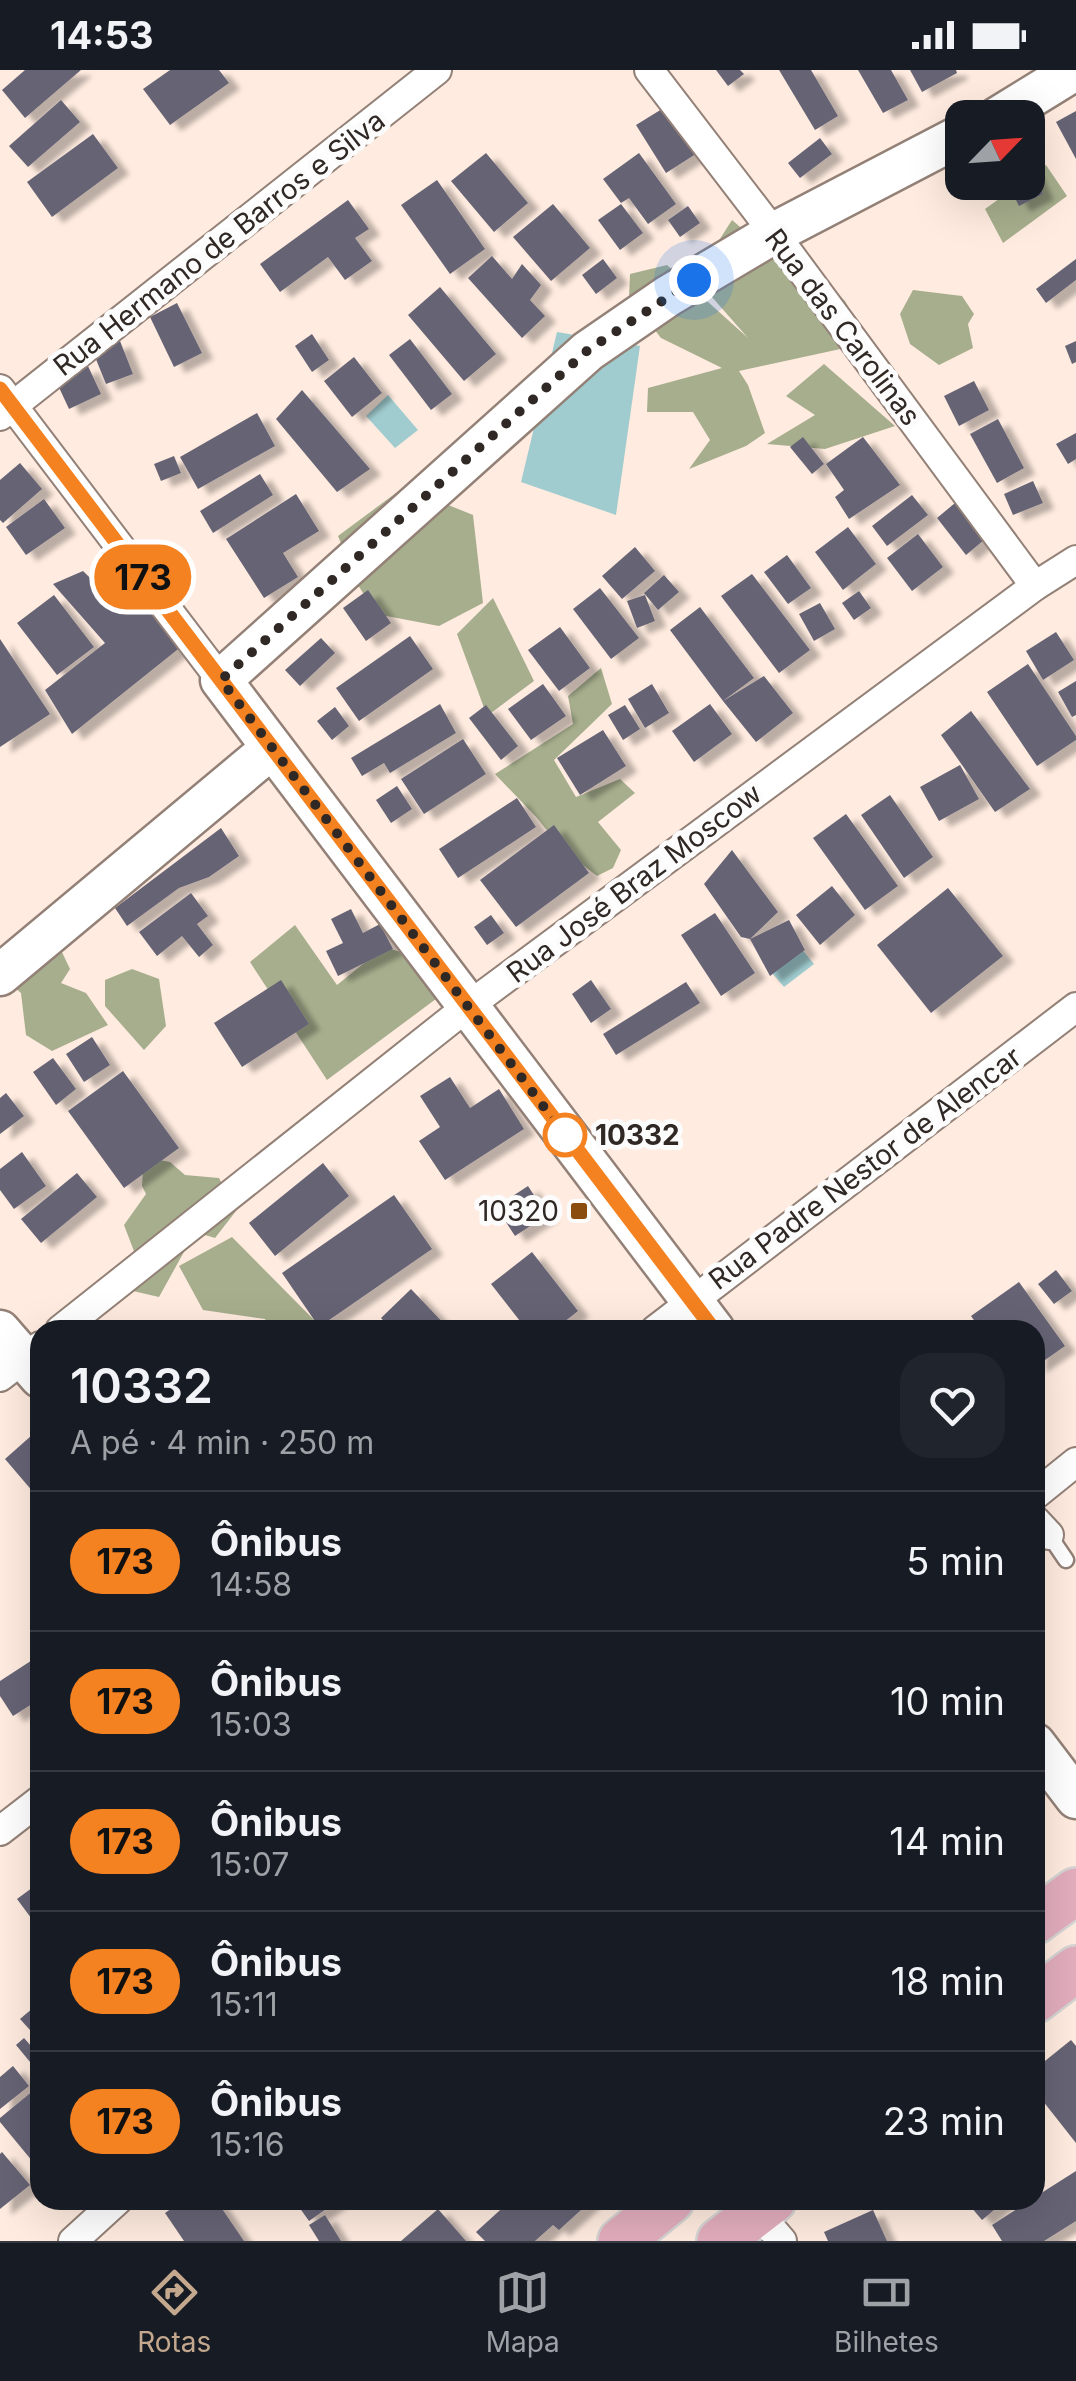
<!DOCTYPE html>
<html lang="pt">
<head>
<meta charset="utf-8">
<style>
  :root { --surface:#171b24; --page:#20242c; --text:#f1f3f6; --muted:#9ea1a6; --line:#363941; --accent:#c3a88d }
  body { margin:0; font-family:Inter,sans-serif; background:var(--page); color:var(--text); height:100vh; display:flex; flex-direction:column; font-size:38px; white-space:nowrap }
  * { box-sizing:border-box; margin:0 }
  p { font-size:32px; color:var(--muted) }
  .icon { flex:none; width:55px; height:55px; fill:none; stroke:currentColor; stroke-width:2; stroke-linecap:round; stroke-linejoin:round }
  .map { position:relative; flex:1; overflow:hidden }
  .sheet { position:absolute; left:30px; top:1250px; width:1015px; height:890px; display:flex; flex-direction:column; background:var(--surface); border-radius:30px; box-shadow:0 10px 40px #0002 }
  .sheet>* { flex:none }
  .badge { padding:0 20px; border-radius:32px; font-size:35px; line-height:65px }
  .needle { width:65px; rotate:65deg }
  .tools { position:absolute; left:945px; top:30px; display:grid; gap:20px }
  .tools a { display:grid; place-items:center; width:100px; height:100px; border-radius:20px; background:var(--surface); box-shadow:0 10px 40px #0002; font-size:50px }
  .you { position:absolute; width:50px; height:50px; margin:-25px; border:8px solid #fff; border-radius:50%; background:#1a73e8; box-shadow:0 0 0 15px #1a73e833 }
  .map>.badge { position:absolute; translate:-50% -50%; box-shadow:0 0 0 5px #fff }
  .round { display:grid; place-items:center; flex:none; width:105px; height:105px; border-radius:30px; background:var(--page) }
  .head { display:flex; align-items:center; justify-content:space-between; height:170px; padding:0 40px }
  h1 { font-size:48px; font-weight:600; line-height:75px }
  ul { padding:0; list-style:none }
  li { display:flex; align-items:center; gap:30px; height:140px; padding:0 40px; border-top:2px solid var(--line) }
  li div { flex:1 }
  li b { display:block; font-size:38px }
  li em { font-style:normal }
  li .badge { min-width:110px; font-weight:700; text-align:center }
  .status { display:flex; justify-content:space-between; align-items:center; height:70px; padding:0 50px; background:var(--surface); direction:ltr }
  .status svg { height:28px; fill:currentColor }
  .tabs { display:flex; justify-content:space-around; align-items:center; height:140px; border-top:2px solid var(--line); background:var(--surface); font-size:28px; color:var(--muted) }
  .tabs a { display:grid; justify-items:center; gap:5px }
  .tabs .on { color:var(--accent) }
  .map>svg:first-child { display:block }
  .forest { fill:#a6ae8d }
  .water { fill:#a0cccf }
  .building { fill:#666475; filter:url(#shadow) }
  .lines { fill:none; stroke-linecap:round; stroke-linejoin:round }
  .lane-casing { stroke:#938177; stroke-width:19 }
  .street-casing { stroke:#938177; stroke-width:32 }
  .secondary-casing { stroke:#938177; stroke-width:45 }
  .primary-casing { stroke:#d5d4d3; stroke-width:50 }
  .lane { stroke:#fff; stroke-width:14 }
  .street { stroke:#fff; stroke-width:28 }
  .secondary { stroke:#fff; stroke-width:40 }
  .primary { stroke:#e2adbc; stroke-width:45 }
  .line-casing { stroke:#fff; stroke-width:22 }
  .line { stroke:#f58220; stroke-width:15 }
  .walk { stroke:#2f2824; stroke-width:10; stroke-dasharray:0 18 }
  .stop-dot { fill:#fff; stroke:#f58220; stroke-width:5 }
  .poi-dot { fill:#8a4d0d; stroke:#fcfcfc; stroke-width:4 }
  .labels { text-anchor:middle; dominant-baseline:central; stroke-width:10; stroke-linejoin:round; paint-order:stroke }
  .street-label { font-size:28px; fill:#2f2824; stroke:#fcfcfc }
  .stop-label { font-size:28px; font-weight:bold; fill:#2f2824; stroke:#fcfcfc; text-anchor:start }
  .poi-label { font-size:28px; fill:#2f2824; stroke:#fcfcfc; text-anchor:end }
</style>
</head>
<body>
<div class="status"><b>14:53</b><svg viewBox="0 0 49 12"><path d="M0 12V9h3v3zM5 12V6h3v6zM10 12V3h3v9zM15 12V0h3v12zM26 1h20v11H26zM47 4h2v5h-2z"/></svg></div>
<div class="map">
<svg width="1076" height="2171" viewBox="0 0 1076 2171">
  <defs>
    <filter id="shadow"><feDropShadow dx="11" dy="6" stdDeviation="2.5" flood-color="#0004"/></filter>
  </defs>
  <rect width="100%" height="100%" fill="#ffebdf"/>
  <g class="forest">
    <polygon points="1046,95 1067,126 1003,173 985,139 1021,113 1028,112 1028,108"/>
    <polygon points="732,150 775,187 818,205 845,231 868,273 739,301 748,315 765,363 746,376 689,399 710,370 693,342 647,342 648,318 722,298 661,268 629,227 630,204 667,195 748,268 704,218 725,217 709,186"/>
    <polygon points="913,220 962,226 974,244 968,254 973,278 939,295 910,274 900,244"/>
    <polygon points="824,294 895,356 825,379 767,374 815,345 786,326"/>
    <polygon points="404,417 473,445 483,533 439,556 376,544 358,515 338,466"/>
    <polygon points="493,528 534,611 487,646 457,564"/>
    <polygon points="601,598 612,634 554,690 576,727 620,709 635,723 598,752 621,780 613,798 597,806 561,778 537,748 495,704 573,654 568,626"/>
    <polygon points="295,855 337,915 384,877 411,885 444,923 327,1010 250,892"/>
    <polygon points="60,878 70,899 61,913 86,923 108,955 52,981 26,965 21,923 0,905"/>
    <polygon points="132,899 159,909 166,956 144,980 105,936 105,910"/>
    <polygon points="144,1087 170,1092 185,1105 219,1108 236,1141 215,1168 195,1162 159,1227 133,1221 137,1189 124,1155 146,1124 142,1116"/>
    <polygon points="232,1167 324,1260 269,1260 265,1249 203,1240 179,1196"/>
  </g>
  <g class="water">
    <polygon points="557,262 640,276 616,445 521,412"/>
    <polygon points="388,325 418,360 395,378 366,346"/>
    <polygon points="795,871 814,894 784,917 772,903"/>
  </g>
  <g class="building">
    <polygon points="25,0 81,0 25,48 2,20"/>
    <polygon points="170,0 219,0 229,13 170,55 143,19"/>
    <polygon points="716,0 740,0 744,4 728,16"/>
    <polygon points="779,0 811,0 838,46 815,60"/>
    <polygon points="858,0 891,0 908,30 883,43"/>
    <polygon points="910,0 956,0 957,3 922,22"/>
    <polygon points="61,30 80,52 28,97 9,76"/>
    <polygon points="670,34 699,82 666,103 636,55"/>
    <polygon points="1076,41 1076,89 1056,52"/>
    <polygon points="93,64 118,98 52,147 27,112"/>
    <polygon points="820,68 832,84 800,108 788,93"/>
    <polygon points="486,83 528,133 494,162 451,111"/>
    <polygon points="639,83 676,134 648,154 629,128 621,133 603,109"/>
    <polygon points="1028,93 1043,124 1019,136 1007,112 1028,112"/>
    <polygon points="437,110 485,179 450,204 401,135"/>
    <polygon points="348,130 369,159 355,168 372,191 345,210 328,187 280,222 260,194"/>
    <polygon points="553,134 590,178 551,211 513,167"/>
    <polygon points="621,134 643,163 620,180 598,150"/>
    <polygon points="688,136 700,153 680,167 668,150"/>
    <polygon points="492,186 512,209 522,194 541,215 530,230 545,246 522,268 468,208"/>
    <polygon points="603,189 617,208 596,224 582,205"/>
    <polygon points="1076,189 1076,210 1046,233 1036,219"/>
    <polygon points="440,217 496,284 464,311 408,245"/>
    <polygon points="177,233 202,283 174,297 150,247"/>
    <polygon points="312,264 329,290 312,302 295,276"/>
    <polygon points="410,269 452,324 431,340 389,285"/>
    <polygon points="120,271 133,304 106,314 93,282"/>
    <polygon points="1076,271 1076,292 1072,294 1065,276"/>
    <polygon points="354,287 382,323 352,347 324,311"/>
    <polygon points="88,296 101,324 69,339 56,311"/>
    <polygon points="974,311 989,340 959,356 944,326"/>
    <polygon points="302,320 370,399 337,422 276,349"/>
    <polygon points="257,343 275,376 198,419 180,387"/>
    <polygon points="998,349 1024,398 997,413 970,364"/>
    <polygon points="1076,363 1076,389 1068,394 1056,374"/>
    <polygon points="803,367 824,394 812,404 790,377"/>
    <polygon points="863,367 900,415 849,449 835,427 844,420 826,394"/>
    <polygon points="174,386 181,403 161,411 154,394"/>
    <polygon points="20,393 42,419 3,453 0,450 0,410"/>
    <polygon points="260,404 273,425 213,463 200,441"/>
    <polygon points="1033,411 1043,433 1013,445 1004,424"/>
    <polygon points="296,424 319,461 283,483 298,507 264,528 226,469"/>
    <polygon points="912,425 928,445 887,476 872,456"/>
    <polygon points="44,429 65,458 26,485 6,457"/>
    <polygon points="955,433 984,470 966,485 937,448"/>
    <polygon points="848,457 876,494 843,520 815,482"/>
    <polygon points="918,464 943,497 912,521 887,488"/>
    <polygon points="635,477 655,501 622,529 602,506"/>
    <polygon points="787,485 811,518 788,534 764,502"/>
    <polygon points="83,501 118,535 138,516 182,576 72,664 45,620 105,573 53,514"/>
    <polygon points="752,504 810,580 779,603 721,526"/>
    <polygon points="664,505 679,522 658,540 644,523"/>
    <polygon points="600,518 639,568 611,589 573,539"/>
    <polygon points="368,520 391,553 366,571 343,538"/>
    <polygon points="859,521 871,538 854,550 842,533"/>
    <polygon points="54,525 94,577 57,605 17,553"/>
    <polygon points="645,525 655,551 637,558 627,531"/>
    <polygon points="820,533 835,559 814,571 799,544"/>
    <polygon points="700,537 754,608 723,631 764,606 793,643 756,672 723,631 670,560"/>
    <polygon points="560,557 590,598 559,621 528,580"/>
    <polygon points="1056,562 1074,590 1043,610 1026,581"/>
    <polygon points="410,566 433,599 359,651 336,618"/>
    <polygon points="321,568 335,583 300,616 285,600"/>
    <polygon points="0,569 50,644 0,677"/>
    <polygon points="1028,594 1076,666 1076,670 1037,696 987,622"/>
    <polygon points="1076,611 1076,645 1072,647 1058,622"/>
    <polygon points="543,614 566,646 531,670 508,639"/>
    <polygon points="652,614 669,643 645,658 628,629"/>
    <polygon points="440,634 456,663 390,703 384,693 362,706 351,688"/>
    <polygon points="710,634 732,664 694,692 672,661"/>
    <polygon points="486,635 518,676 501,690 469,648"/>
    <polygon points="625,635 640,659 623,670 608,645"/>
    <polygon points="335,637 349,656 332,670 317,651"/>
    <polygon points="971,641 1030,719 995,742 941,665"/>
    <polygon points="603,660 626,696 580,725 557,688"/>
    <polygon points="463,669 486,704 424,744 401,709"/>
    <polygon points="960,695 979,729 939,751 920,717"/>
    <polygon points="397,716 412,739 391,753 376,730"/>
    <polygon points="890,725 933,787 904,808 861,745"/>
    <polygon points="517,728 536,757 458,808 439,779"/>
    <polygon points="846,744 898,816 865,840 813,768"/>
    <polygon points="554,755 589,803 516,857 480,810"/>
    <polygon points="221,758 239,786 209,807 179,818 127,856 115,838"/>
    <polygon points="732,780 778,842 750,869 789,850 805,880 770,906 750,869 741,867 704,814"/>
    <polygon points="832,816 855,845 820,875 796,845"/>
    <polygon points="948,818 1003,886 931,943 877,875"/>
    <polygon points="191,823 208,846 197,854 213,875 199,887 182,866 157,886 139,862"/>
    <polygon points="351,839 363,863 380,854 393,879 338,906 326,881 343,873 331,849"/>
    <polygon points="715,843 755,903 721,926 681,865"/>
    <polygon points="491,845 504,863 487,875 474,857"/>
    <polygon points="281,910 309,954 242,997 214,953"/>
    <polygon points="591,910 611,939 591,953 572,924"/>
    <polygon points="686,912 700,933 616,985 603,964"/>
    <polygon points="92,967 110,995 84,1012 66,984"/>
    <polygon points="53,988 76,1019 56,1035 33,1002"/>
    <polygon points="123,1001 179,1078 124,1118 68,1041"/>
    <polygon points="450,1007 470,1038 499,1019 524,1059 445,1110 419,1071 440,1057 420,1026"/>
    <polygon points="6,1023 24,1046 0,1064 0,1028"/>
    <polygon points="22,1082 46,1116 14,1139 0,1120 0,1099"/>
    <polygon points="323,1093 349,1126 275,1186 249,1153"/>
    <polygon points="77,1103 97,1127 41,1173 21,1149"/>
    <polygon points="528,1116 547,1145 515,1166 496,1137"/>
    <polygon points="394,1125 432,1179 319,1257 282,1203"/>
    <polygon points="532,1182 578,1241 554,1260 527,1260 491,1214"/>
    <polygon points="1056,1200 1072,1221 1054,1234 1038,1214"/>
    <polygon points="1019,1212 1065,1276 1035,1297 1035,1260 981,1260 971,1246"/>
    <polygon points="411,1219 450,1260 392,1260 381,1248"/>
    <polygon points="40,1358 40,1430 5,1389"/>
    <polygon points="40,1585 40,1629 13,1646 0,1626 0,1611"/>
    <polygon points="40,1812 40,1860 17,1829"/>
    <polygon points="40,1932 40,1971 20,1949"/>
    <polygon points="24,1968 40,1986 40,2004 16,1975"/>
    <polygon points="1071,1970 1076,1976 1076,2073 1035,2021 1035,1999"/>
    <polygon points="13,1996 29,2016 0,2039 0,2007"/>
    <polygon points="40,2015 40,2087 33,2092 0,2052 0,2048"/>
    <polygon points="2,2082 30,2115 0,2139 0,2084"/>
    <polygon points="1076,2101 1076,2151 1044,2171 1002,2171 992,2155 1031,2130 1035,2130 1035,2127"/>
    <polygon points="184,2130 216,2130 244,2171 184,2171 165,2143"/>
    <polygon points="294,2130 339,2130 309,2151"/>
    <polygon points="511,2130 592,2130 559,2160 553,2155 535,2171 485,2171 476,2162"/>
    <polygon points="965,2130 1006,2130 982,2150"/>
    <polygon points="438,2139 466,2171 401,2171"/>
    <polygon points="873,2140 887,2171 828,2171 824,2162"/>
    <polygon points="325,2145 341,2171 319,2171 309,2155"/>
  </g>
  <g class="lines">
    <g class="lane-casing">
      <polyline id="lane" points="1049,1465 1066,1490"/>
    </g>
    <g class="street-casing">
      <g id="street">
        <polyline points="649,0 774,163 1035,516"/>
        <polyline points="0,319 221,610"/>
        <polyline points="0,346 437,0"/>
        <polyline points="60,1260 467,937 1035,516 1076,490"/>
        <polyline points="655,1260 1076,937"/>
        <polyline points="0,1307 40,1276"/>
        <polyline points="1035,1425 1076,1392"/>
        <polyline points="1035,1450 1049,1465"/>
        <polyline points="0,1761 40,1730"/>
        <polyline points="757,2142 782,2171"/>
        <polyline points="73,2171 118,2130"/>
      </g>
    </g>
    <g class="secondary-casing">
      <g id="secondary">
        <polyline points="997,48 1075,0"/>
        <polyline points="0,905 272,678"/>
        <polyline points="714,1260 221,610 588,281 668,226 774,163 962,65"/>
        <polyline points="0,1261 40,1307"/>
        <polyline points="1035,1674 1076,1728"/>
      </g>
    </g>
    <g class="primary-casing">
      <g id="primary">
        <polyline points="1035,1851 1076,1821"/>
        <polyline points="1035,1930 1076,1899"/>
        <polyline points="621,2171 671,2130"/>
        <polyline points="720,2171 773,2130"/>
      </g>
    </g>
    <use href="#lane" class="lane"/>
    <use href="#street" class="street"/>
    <use href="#secondary" class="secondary"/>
    <use href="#primary" class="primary"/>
  </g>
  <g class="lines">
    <g class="line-casing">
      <polyline id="line" points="0,319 714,1260"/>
    </g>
    <use href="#line" class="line"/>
    <polyline class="walk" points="565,1065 221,610 588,280 694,210"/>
  </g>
  <circle class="stop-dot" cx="565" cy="1065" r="20"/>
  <rect class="poi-dot" x="569" y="1131" width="20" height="20" rx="5"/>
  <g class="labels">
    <g class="street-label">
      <text transform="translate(219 173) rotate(-38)">Rua Hermano de Barros e Silva</text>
      <text transform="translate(843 257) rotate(53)">Rua das Carolinas</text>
      <text transform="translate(634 813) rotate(-37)">Rua José Braz Moscow</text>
      <text transform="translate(865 1098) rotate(-37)">Rua Padre Nestor de Alencar</text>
    </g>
    <g class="stop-label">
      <text x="595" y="1065">10332</text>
    </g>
    <g class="poi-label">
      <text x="559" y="1141">10320</text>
    </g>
  </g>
</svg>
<div class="tools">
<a><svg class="needle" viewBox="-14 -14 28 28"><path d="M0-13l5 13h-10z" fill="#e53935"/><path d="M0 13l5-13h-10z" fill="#9ea1a6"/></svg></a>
</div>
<div class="you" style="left:694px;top:210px"></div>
<b class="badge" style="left:143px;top:507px;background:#f58220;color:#111">173</b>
<section class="sheet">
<div class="head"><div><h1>10332</h1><p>A pé · 4 min · 250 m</p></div><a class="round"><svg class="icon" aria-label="heart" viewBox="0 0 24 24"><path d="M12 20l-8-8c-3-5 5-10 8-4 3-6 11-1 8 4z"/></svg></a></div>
<ul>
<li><span class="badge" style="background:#f58220;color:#111">173</span><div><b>Ônibus</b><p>14:58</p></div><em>5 min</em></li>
<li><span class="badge" style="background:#f58220;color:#111">173</span><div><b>Ônibus</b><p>15:03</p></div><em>10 min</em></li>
<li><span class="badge" style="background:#f58220;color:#111">173</span><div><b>Ônibus</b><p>15:07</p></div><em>14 min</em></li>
<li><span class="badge" style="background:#f58220;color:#111">173</span><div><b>Ônibus</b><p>15:11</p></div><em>18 min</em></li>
<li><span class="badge" style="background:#f58220;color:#111">173</span><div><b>Ônibus</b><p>15:16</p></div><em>23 min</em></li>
</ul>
</section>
</div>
<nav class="tabs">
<a class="on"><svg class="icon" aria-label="directions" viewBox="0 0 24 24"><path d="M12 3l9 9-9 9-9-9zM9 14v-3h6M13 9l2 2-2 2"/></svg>Rotas</a>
<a><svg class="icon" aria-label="map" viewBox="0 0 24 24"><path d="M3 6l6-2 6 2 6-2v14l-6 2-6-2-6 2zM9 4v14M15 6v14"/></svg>Mapa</a>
<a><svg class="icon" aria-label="tickets" viewBox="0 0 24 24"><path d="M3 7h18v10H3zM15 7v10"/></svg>Bilhetes</a>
</nav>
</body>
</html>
